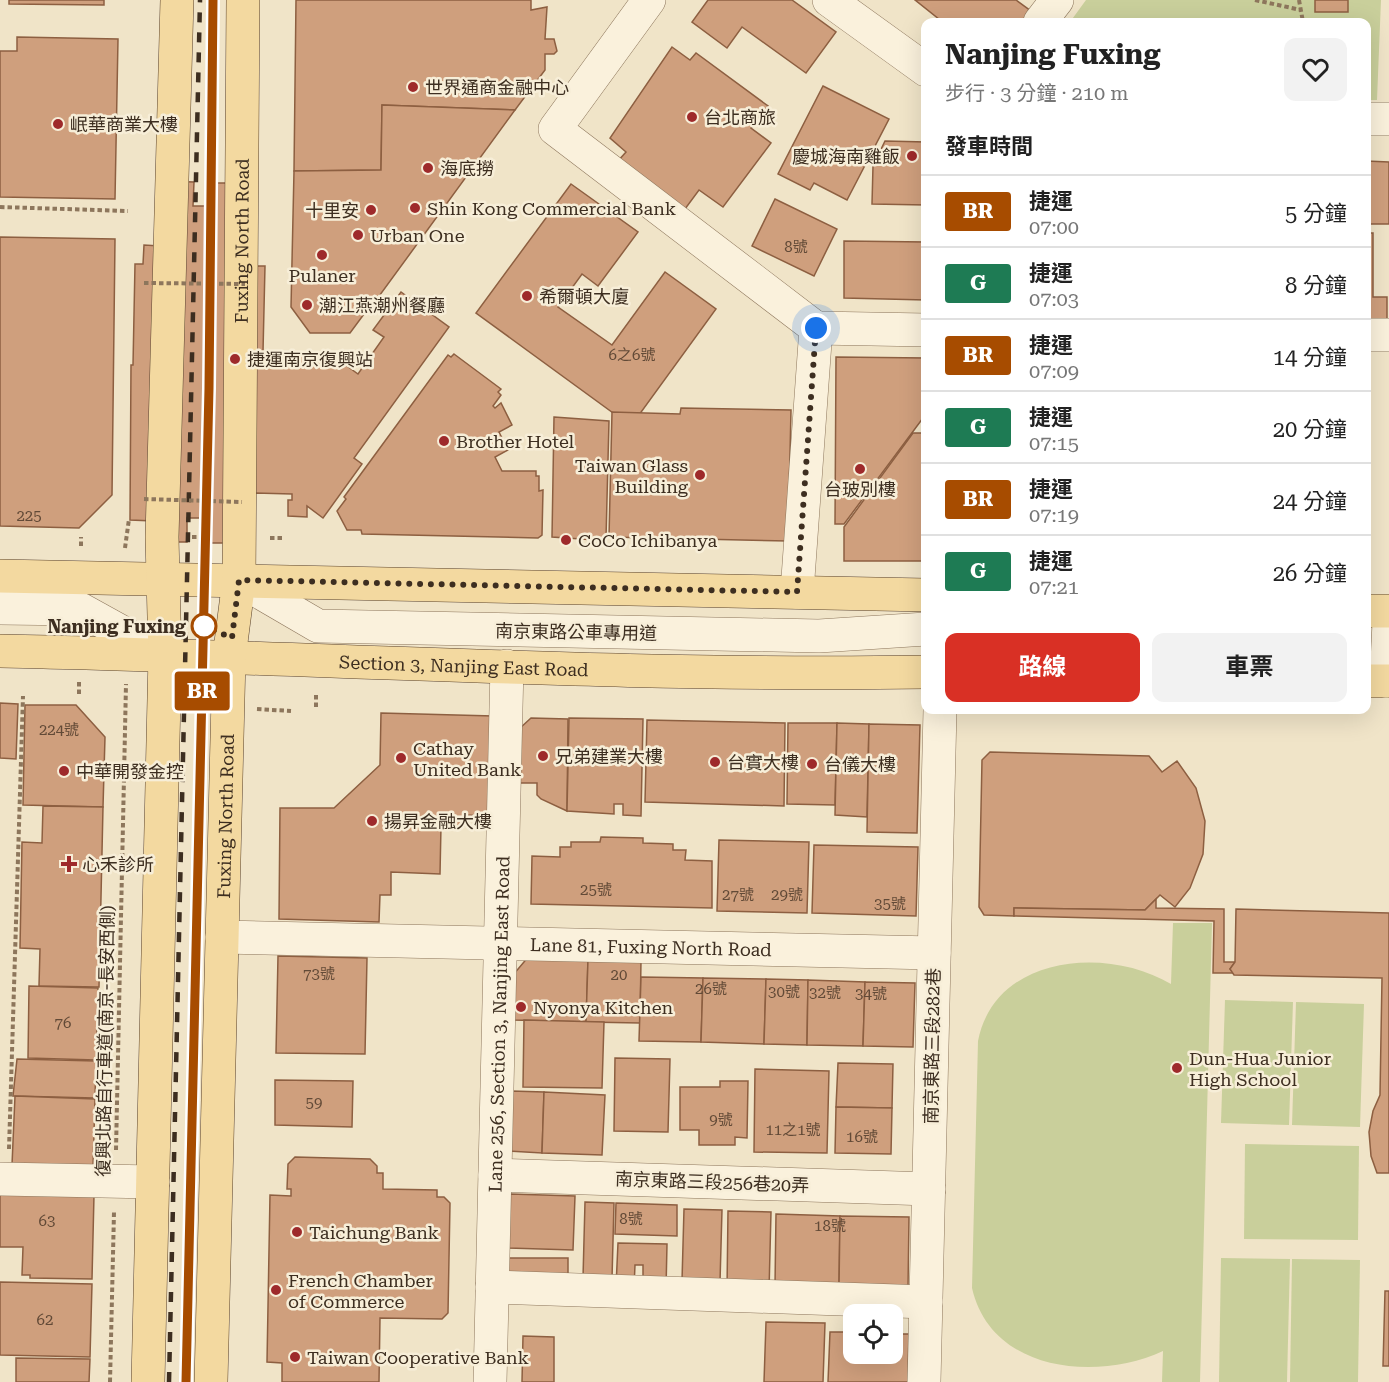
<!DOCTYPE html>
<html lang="zh-TW">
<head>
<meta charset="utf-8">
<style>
  :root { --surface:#fff; --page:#f2f2f2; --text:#222; --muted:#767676; --line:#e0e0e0; --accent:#d93025 }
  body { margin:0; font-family:"Roboto Serif","Noto Sans TC",serif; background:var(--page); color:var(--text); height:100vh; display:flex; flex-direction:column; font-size:22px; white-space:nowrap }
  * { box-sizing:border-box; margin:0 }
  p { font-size:20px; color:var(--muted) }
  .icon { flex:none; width:33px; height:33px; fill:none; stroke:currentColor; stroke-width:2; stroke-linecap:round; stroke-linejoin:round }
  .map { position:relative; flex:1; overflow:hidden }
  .details { position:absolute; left:921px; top:18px; width:450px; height:696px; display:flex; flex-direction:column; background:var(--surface); border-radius:12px; box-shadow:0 6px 24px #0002 }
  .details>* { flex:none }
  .badge { padding:0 12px; border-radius:4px; font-size:21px; line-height:39px }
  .fabs { position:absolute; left:843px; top:1304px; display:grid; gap:12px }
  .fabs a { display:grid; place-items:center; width:60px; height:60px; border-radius:12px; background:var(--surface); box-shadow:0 6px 24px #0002; font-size:30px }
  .you { position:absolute; width:30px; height:30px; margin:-15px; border:4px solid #fff; border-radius:50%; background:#1a73e8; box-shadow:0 0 0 9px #1a73e833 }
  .map>.badge { position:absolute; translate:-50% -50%; box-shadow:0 0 0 3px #fff }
  h2 { padding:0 24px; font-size:22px; line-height:54px }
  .round { display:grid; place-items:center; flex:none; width:63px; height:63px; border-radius:12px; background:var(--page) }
  .head { display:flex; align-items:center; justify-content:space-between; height:102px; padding:0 24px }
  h1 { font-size:28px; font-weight:700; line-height:45px }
  .primary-button { display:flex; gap:12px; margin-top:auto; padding:12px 24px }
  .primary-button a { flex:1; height:69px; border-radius:12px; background:var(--accent); color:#fff; font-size:24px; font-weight:700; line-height:69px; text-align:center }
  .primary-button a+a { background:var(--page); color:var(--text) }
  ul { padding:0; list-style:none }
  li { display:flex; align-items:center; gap:18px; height:72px; padding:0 24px; border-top:2px solid var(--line) }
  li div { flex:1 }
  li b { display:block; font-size:22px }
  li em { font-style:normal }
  li .badge { min-width:66px; font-weight:700; text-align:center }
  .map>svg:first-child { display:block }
  .green { fill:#c9cf9b }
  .building { fill:#cf9f7d; stroke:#8d5f41; stroke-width:1.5 }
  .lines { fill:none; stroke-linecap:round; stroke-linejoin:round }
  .minor-casing { stroke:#8d765c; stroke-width:34 }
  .major-casing { stroke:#5b4430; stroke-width:34 }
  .path { stroke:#8d765c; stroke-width:4; stroke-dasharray:4.5 3; stroke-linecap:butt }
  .minor { stroke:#faf1dc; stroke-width:33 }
  .major { stroke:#f3d9a0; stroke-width:33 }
  .rail { stroke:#3d2e20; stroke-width:4.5; stroke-dasharray:10 10; stroke-linecap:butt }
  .path-bridge { stroke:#8d765c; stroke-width:4; stroke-dasharray:4.5 3; stroke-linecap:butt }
  .line-casing { stroke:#fff; stroke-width:14 }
  .line { stroke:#a74c00; stroke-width:9 }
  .walk { stroke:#3d2e20; stroke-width:6; stroke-dasharray:0 10.8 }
  .poi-dot { fill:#9e2a2b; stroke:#f7eed8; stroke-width:2 }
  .stop-dot { fill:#fff; stroke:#a74c00; stroke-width:3 }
  .labels { text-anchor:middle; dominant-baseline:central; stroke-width:5; stroke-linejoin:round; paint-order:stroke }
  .number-label { font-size:15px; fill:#624a37 }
  .poi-label { font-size:18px; fill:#3d2e20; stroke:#f7eed8; text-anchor:start }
  .street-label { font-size:18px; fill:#3d2e20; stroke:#f7eed8 }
  .stop-label { font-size:18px; font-weight:bold; fill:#3d2e20; stroke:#f7eed8; text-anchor:end }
</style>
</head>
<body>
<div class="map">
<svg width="1389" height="1382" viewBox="0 0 1389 1382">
  <rect width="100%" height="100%" fill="#f0e4c8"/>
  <g class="green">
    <polygon points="1086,0 1381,0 1377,100 1367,100 1366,22 1070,22"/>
    <path d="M1173,923H1212L1200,1382H1162L1163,1351C1096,1382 991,1372 972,1288L978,1041C995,954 1108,946 1171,984Z"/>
    <polygon points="1225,1000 1293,1002 1289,1125 1221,1123"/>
    <polygon points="1296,1002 1364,1004 1360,1127 1292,1125"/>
    <polygon points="1245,1144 1359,1146 1358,1240 1244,1239"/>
    <polygon points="1221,1258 1290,1259 1287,1382 1219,1382"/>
    <polygon points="1292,1259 1360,1260 1358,1382 1290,1382"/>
  </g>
  <g class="building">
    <polygon points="9,0 104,0 104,5 9,4"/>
    <polygon points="296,0 531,0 531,10 547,7 545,39 554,39 557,51 554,54 545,54 545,70 515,110 382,105 381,170 294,171"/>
    <polygon points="708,0 792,0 836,32 806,73 742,27 727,48 692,22"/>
    <polygon points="915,0 1016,0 1035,14 1029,22 937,22 940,20"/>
    <rect x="1315" y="0" width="33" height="12"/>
    <polygon points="17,37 118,39 115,199 0,197 0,51 17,51"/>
    <polygon points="672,47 690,60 696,53 768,106 751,128 771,143 723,207 699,190 685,209 618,161 626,152 610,138"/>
    <polygon points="823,86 889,119 847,200 814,183 810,190 778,174"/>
    <polygon points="382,105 515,110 377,299 370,298 370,306 350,333 310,333 291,307 294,171 381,170"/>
    <polygon points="885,141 926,142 926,205 872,204 873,166"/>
    <polygon points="1366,161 1389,162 1389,224 1366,224"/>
    <polygon points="161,181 194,182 193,206 212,206 212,183 236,183 252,266 265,266 263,352 329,353 358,374 384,337 373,330 401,292 449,327 354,458 362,464 323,518 307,506 307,517 288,516 288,500 292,500 292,494 255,493 231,543 205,543 205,518 187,518 187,542 154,542 154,521 130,520 131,365 133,365 135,264 143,264 144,245 160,246"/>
    <polygon points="571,184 638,232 598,286 582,274 558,307 612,345 665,272 716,309 631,426 476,313"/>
    <polygon points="775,199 837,229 814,276 752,246"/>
    <polygon points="1366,233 1373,233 1373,297 1387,297 1387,320 1366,319"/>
    <polygon points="0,237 115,239 112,495 79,528 0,526"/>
    <polygon points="844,241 926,242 926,300 844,298"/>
    <polygon points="454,354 501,389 498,392 501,395 493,406 495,408 501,403 512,425 499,432 508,450 495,457 502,471 536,471 536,476 539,476 539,491 543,490 542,535 538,538 362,534 361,530 347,530 337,511 346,499 344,497 448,355 451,357"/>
    <polygon points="836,357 926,358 926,414 844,524 835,524"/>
    <polygon points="681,408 791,410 788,541 609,537 612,412 680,414"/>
    <polygon points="554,417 609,421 606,538 596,540 552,537"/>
    <polygon points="913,433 926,433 926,561 844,561 844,527"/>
    <polygon points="0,703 18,704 16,759 0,758"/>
    <polygon points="25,705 76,705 105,737 103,807 23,805"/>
    <polygon points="381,713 493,716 491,816 464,815 464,826 441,826 440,874 391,872 391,895 380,895 379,922 279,919 280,808 334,808 380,765"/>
    <polygon points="531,718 568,719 567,811 541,799 537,795 537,783 519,783 519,729"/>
    <polygon points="569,718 643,719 641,816 623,815 623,804 614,804 614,814 567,811"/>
    <polygon points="647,720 785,723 784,806 645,802"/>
    <polygon points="788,723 837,723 835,805 787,804"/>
    <polygon points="837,723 869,724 867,817 835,815"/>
    <polygon points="869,724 920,725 917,833 867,832"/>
    <polygon points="990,752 1149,756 1162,772 1177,761 1196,788 1205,821 1203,854 1190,888 1175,907 1160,895 1145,910 1014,908 1014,916 984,915 979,907 982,760"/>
    <polygon points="43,806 103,807 99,987 39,986 40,949 20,948 22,842 42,843"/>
    <polygon points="601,837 643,838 643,843 673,844 673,850 686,850 685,860 712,861 712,908 531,904 532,856 560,857 560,847 571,847 571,842 600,842"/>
    <polygon points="719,840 809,842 807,913 717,911"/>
    <polygon points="814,845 918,847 916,916 812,913"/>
    <polygon points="1156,899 1156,908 1224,909 1224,962 1235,962 1230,969 1234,973 1213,973 1214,921 1014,916 1014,908 1145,910"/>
    <polygon points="1236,909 1389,913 1389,1173 1377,1173 1371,1156 1369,1132 1373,1111 1380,1095 1382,978 1234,975 1230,969 1235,962"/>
    <polygon points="278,956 367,958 365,1054 276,1053"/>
    <polygon points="529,956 588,959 586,1022 514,1020 513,975"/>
    <polygon points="588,959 641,960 640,1023 586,1022"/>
    <polygon points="641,977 703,978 701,1042 639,1041"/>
    <polygon points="703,978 766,979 764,1044 701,1042"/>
    <polygon points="766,979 808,980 807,1045 764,1044"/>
    <polygon points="808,980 865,982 863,1046 807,1045"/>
    <polygon points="865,982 915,983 913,1047 863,1046"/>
    <polygon points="29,986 98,988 96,1060 28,1058"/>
    <polygon points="524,1020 604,1022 602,1088 523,1087"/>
    <polygon points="615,1058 670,1059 668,1132 614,1131"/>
    <polygon points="17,1059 96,1061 95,1098 13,1096"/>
    <polygon points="838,1063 893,1064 892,1108 836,1107"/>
    <polygon points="755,1069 829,1071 827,1153 754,1152"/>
    <polygon points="275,1080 353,1081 352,1127 275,1125"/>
    <polygon points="720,1081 748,1081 747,1138 735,1137 735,1145 699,1145 699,1130 680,1130 680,1087 720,1087"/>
    <polygon points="511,1091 544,1092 542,1153 508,1151"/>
    <polygon points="544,1092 605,1095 602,1155 542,1153"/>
    <polygon points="15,1096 95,1099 93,1167 12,1165"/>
    <polygon points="836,1107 892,1108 891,1154 835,1153"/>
    <polygon points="295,1157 370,1159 377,1166 377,1173 383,1173 383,1189 437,1190 437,1197 444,1197 450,1203 448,1313 442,1319 380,1318 379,1382 282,1382 282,1363 267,1362 270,1195 291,1196 291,1189 287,1189 288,1164"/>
    <polygon points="0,1193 94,1195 92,1279 30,1278 30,1275 22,1275 23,1247 0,1247"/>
    <polygon points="510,1194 575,1196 573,1250 508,1248"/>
    <polygon points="585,1202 614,1203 612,1279 583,1278"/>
    <polygon points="616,1203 677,1205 677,1236 615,1234"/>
    <polygon points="684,1209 722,1210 720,1282 682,1281"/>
    <polygon points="728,1211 771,1212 769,1291 727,1290"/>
    <polygon points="776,1214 840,1216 839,1287 775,1286"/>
    <polygon points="840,1216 909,1217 908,1288 839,1287"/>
    <polygon points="618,1243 667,1244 666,1289 643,1288 643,1265 635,1265 634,1288 616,1287"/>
    <rect x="508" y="1258" width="60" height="36"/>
    <polygon points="0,1282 92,1284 90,1357 0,1355"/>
    <polygon points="1385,1291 1389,1291 1389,1366 1383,1366"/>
    <polygon points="766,1322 825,1323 823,1382 764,1382"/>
    <polygon points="830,1332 854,1332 854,1353 892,1353 892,1334 909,1334 908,1382 828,1382"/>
    <polygon points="523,1336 554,1337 554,1382 522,1382"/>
    <polygon points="16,1358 90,1359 89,1382 16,1382"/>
  </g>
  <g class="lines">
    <g class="minor-casing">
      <g id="minor">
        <polyline points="649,0 555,129 816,328"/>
        <polyline points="829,0 926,70"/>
        <polyline points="1040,22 1057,0"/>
        <polyline points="1366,119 1389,119"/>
        <polyline points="816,328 926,330"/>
        <polyline points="1366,335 1389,335"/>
        <polyline points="239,580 318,626 819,636 926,629"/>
        <polyline points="797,592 816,328"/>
        <polyline points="0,608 80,609 165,656"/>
        <polyline points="1386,681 1389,623"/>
        <path id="s1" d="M222,937L934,953"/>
        <polyline points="495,1175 929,1189"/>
        <polyline points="0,1179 153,1182"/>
        <polyline points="492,1287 926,1302"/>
        <path id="s2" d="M490,1382L507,666"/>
        <polyline points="924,1382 940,710"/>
      </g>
    </g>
    <g class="major-casing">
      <g id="major">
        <polyline points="0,576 926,595"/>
        <polyline points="1366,611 1389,611"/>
        <path id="s3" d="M0,651C308,657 617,677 926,672"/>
        <polyline points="1366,681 1389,681"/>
        <polyline points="148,1382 165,656 162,537 177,0"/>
        <path id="s4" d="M211,1382L229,658L239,580L243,0"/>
      </g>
    </g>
    <g class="path">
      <polyline points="1255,0 1301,10"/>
      <polyline points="1299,0 1303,22"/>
      <polyline points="0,207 128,211"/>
      <polyline points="192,537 209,537"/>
      <polyline points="270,538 282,538"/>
      <polyline points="81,546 81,537"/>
      <polyline points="125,548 129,519"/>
      <polyline points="79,682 79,696"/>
      <polyline points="316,707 316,692"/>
      <polyline points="257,709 291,711"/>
      <polyline points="9,1149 23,696"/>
      <polyline points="116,1150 126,684"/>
      <polyline points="110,1382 114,1212"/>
    </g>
    <use href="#minor" class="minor"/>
    <use href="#major" class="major"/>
    <g class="rail">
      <polyline points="169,1382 200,0"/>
      <polyline points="186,1382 209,388 213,0"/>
    </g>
    <g class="path-bridge">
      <polyline points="144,283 245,284"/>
      <polyline points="144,499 242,502"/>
    </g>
  </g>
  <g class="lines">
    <g class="line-casing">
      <polyline id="line" points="186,1382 209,388 213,0"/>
    </g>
    <use href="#line" class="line"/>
    <polyline class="walk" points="204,626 232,638 239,580 797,592 816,328"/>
  </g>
  <g class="poi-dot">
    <circle cx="413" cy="87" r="6"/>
    <circle cx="692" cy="117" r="6"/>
    <circle cx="58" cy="124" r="6"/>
    <circle cx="912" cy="156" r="6"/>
    <circle cx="428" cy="168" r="6"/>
    <circle cx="415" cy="208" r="6"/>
    <circle cx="371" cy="210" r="6"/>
    <circle cx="358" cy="235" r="6"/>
    <circle cx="322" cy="255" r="6"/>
    <circle cx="527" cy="296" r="6"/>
    <circle cx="307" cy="305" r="6"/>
    <circle cx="235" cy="359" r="6"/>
    <circle cx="444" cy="441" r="6"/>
    <circle cx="860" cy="469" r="6"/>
    <circle cx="700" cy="475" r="6"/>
    <circle cx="566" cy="540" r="6"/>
    <circle cx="543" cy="756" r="6"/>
    <circle cx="401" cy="758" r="6"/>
    <circle cx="715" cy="762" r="6"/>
    <circle cx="812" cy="764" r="6"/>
    <circle cx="64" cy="771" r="6"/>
    <circle cx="372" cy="821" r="6"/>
    <path d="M66 855h6v6h6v6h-6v6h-6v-6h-6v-6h6z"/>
    <circle cx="521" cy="1007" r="6"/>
    <circle cx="1177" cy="1068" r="6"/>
    <circle cx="297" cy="1232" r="6"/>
    <circle cx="276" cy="1290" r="6"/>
    <circle cx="295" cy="1357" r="6"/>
  </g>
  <circle class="stop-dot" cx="204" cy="626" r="12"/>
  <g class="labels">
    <g class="number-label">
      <text x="796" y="247">8號</text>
      <text x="632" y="355">6之6號</text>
      <text x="29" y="516">225</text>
      <text x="59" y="730">224號</text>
      <text x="596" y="890">25號</text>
      <text x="738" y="895">27號</text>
      <text x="787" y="895">29號</text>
      <text x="890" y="904">35號</text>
      <text x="319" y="974">73號</text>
      <text x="619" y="975">20</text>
      <text x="711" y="989">26號</text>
      <text x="784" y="992">30號</text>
      <text x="825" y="993">32號</text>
      <text x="871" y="994">34號</text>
      <text x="63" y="1023">76</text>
      <text x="314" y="1103">59</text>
      <text x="721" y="1120">9號</text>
      <text x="793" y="1130">11之1號</text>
      <text x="862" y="1137">16號</text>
      <text x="631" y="1219">8號</text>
      <text x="47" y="1221">63</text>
      <text x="830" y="1226">18號</text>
      <text x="45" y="1320">62</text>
    </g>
    <g class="poi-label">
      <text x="425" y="87">世界通商金融中心</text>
      <text x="704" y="117">台北商旅</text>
      <text x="70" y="124">岷華商業大樓</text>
      <text x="900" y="156" text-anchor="end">慶城海南雞飯</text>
      <text x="440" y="168">海底撈</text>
      <text x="427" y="208">Shin Kong Commercial Bank</text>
      <text x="359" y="210" text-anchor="end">十里安</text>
      <text x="370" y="235">Urban One</text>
      <text x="322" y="275" text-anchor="middle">Pulaner</text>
      <text x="539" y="296">希爾頓大廈</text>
      <text x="319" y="305">潮江燕潮州餐廳</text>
      <text x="247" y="359">捷運南京復興站</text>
      <text x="456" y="441">Brother Hotel</text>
      <text x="688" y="465" text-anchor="end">Taiwan Glass<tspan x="688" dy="21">Building</tspan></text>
      <text x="860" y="489" text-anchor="middle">台玻別樓</text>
      <text x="578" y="540">CoCo Ichibanya</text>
      <text x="413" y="748">Cathay<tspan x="413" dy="21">United Bank</tspan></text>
      <text x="555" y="756">兄弟建業大樓</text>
      <text x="727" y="762">台實大樓</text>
      <text x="824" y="764">台儀大樓</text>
      <text x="76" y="771">中華開發金控</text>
      <text x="384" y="821">揚昇金融大樓</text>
      <text x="82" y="864">心禾診所</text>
      <text x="533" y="1007">Nyonya Kitchen</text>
      <text x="1189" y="1058">Dun-Hua Junior<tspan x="1189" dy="21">High School</tspan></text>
      <text x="309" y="1232">Taichung Bank</text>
      <text x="288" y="1280">French Chamber<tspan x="288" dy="21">of Commerce</tspan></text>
      <text x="307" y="1357">Taiwan Cooperative Bank</text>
    </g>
    <g class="street-label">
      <text stroke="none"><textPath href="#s4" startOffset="1142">Fuxing North Road</textPath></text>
      <text transform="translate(576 632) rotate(1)">南京東路公車專用道</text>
      <text stroke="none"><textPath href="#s3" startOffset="464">Section 3, Nanjing East Road</textPath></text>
      <text stroke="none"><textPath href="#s4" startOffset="566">Fuxing North Road</textPath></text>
      <text stroke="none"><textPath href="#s1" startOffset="429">Lane 81, Fuxing North Road</textPath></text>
      <text stroke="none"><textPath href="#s2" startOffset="358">Lane 256, Section 3, Nanjing East Road</textPath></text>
      <text transform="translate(105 1041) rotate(-89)">復興北路自行車道(南京-長安西側)</text>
      <text transform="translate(932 1046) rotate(-89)">南京東路三段282巷</text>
      <text transform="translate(712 1182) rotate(2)">南京東路三段256巷20弄</text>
    </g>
    <g class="stop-label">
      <text x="186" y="626">Nanjing Fuxing</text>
    </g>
  </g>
</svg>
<div class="fabs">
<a><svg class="icon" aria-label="locate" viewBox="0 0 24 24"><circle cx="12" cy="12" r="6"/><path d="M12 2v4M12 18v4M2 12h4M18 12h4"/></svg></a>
</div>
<div class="you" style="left:816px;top:328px"></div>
<b class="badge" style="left:202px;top:691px;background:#a74c00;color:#fff">BR</b>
<section class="details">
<div class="head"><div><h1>Nanjing Fuxing</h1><p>步行 · 3 分鐘 · 210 m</p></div><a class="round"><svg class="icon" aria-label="heart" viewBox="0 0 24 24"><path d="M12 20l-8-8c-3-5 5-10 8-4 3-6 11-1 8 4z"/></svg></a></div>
<h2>發車時間</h2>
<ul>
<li><span class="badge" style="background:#a74c00;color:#fff">BR</span><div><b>捷運</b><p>07:00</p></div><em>5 分鐘</em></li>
<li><span class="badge" style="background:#1e7b54;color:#fff">G</span><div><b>捷運</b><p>07:03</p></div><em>8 分鐘</em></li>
<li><span class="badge" style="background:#a74c00;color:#fff">BR</span><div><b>捷運</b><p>07:09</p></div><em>14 分鐘</em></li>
<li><span class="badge" style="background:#1e7b54;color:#fff">G</span><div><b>捷運</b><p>07:15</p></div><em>20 分鐘</em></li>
<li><span class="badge" style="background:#a74c00;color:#fff">BR</span><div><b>捷運</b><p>07:19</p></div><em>24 分鐘</em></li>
<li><span class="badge" style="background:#1e7b54;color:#fff">G</span><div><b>捷運</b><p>07:21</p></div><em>26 分鐘</em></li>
</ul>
<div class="primary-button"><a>路線</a><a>車票</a></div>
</section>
</div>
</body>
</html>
